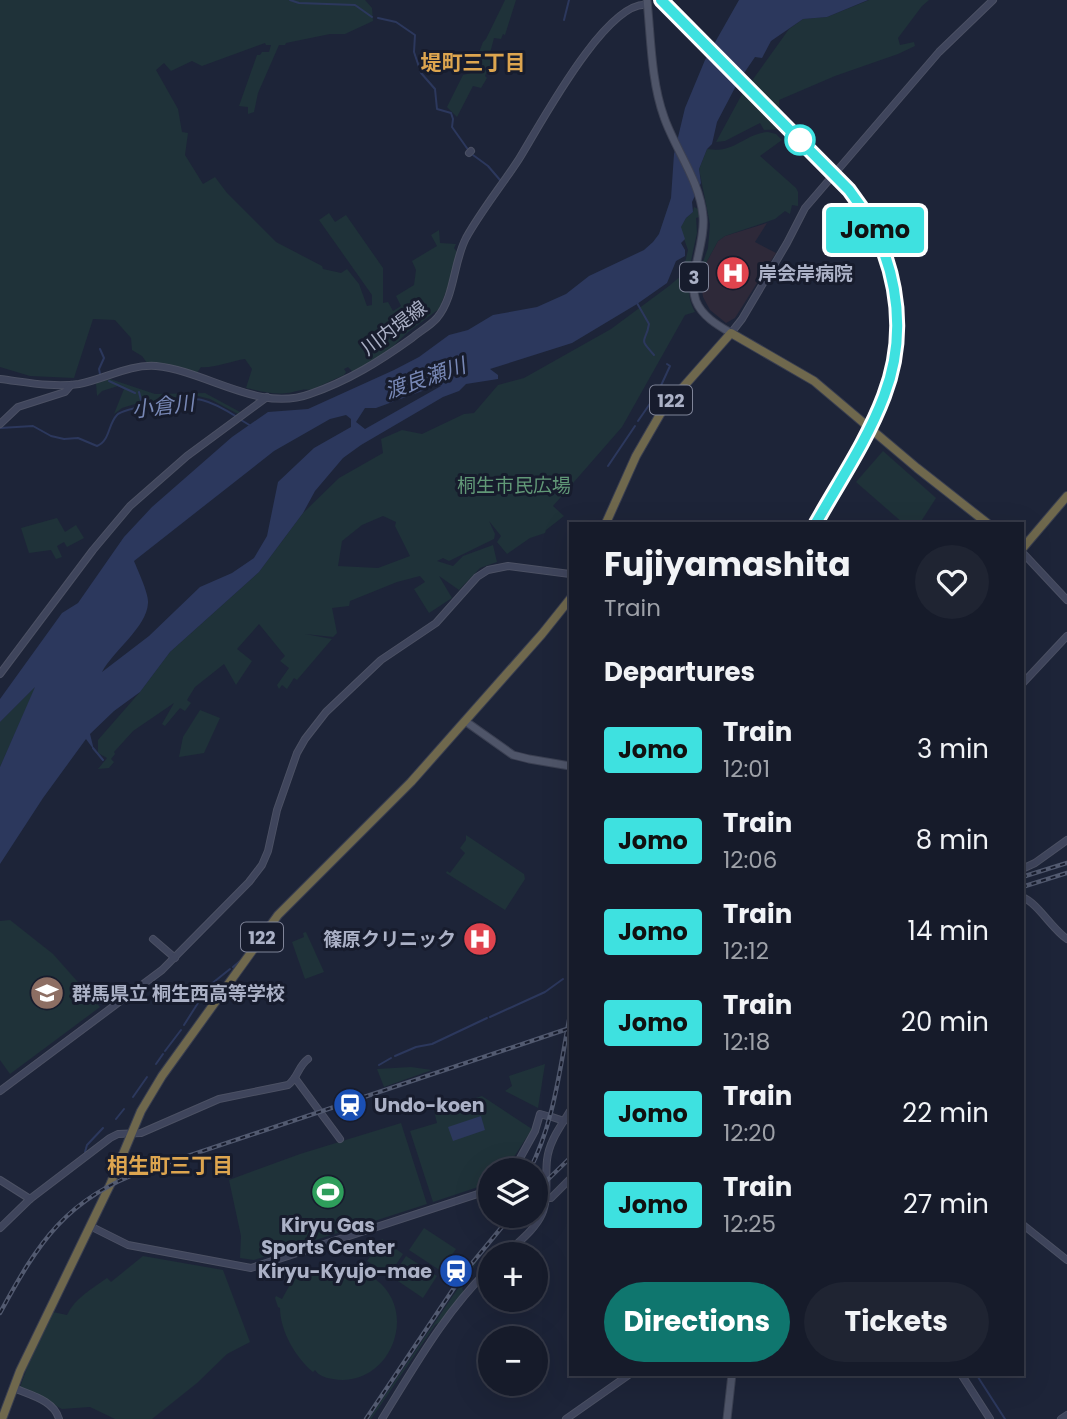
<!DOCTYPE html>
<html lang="en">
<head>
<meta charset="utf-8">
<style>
  :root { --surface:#161b2a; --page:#1f2432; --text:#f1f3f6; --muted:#9ea1a8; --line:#353947; --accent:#0f766e }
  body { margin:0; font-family:Poppins,"Noto Sans JP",sans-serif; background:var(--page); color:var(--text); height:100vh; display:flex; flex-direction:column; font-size:26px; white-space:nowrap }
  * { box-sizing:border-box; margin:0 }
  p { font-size:23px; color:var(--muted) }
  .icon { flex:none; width:38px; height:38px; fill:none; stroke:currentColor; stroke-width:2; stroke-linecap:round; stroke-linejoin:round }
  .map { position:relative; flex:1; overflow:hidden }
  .drawer { position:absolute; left:569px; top:522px; width:455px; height:854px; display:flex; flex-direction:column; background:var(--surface); border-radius:0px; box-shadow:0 7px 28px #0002,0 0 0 2px var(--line) }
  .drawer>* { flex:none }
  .badge { padding:0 14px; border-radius:5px; font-size:24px; line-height:46px }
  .fabs { position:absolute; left:478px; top:1158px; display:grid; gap:14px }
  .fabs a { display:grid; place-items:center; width:70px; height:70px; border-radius:50%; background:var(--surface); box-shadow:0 7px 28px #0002,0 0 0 2px var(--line); font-size:35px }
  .map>.badge { position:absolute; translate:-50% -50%; box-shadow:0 0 0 4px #fff }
  h2 { padding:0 35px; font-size:26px; line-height:63px }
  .round { display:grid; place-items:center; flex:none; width:74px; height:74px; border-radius:37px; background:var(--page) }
  .head { display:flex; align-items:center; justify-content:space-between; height:119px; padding:0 35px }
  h1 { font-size:33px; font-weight:700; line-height:52px }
  .button { display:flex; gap:14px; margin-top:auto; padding:14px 35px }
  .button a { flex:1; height:80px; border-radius:42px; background:var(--accent); color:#fff; font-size:28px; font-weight:700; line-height:80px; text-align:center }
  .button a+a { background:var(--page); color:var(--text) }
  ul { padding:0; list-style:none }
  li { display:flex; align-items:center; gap:21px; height:91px; padding:0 35px }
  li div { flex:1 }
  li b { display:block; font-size:26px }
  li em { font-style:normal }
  li .badge { min-width:77px; font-weight:700; text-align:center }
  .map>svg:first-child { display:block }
  .medical { fill:#2e2939 }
  .green { fill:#1f3239; fill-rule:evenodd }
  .water { fill:#2c385d; fill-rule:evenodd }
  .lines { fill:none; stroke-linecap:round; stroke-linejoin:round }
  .stream { stroke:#2c385d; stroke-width:2 }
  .secondary-casing { stroke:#4c5164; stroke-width:8 }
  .primary-casing { stroke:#3b4052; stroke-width:9 }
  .highway-casing { stroke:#393e50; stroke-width:10 }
  .secondary { stroke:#3f455c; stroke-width:6 }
  .primary { stroke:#4f5569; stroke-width:7 }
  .highway { stroke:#6f684d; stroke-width:8 }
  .rail-casing { stroke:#525a70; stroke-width:4.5 }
  .rail { stroke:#171c2d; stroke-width:2; stroke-dasharray:5; stroke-linecap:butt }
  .line-casing { stroke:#fff; stroke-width:16 }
  .line { stroke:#3ee1e0; stroke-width:10 }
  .stop-dot { fill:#fff; stroke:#3ee1e0; stroke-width:3.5 }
  .labels { text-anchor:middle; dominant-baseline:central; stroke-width:6; stroke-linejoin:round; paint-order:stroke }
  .shield { fill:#171c2d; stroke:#7f8498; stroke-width:2 }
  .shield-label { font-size:18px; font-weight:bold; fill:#abb1c6 }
  .poi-label { font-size:19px; font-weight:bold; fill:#abb1c6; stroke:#171c2d; text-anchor:start }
  .street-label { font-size:19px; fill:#abb1c6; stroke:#171c2d }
  .park-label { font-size:19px; fill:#619877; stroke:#171c2d }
  .neighbourhood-label { font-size:21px; font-weight:bold; fill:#dda54f; stroke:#171c2d }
  .water-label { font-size:21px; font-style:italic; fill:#7888b6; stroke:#171c2d }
</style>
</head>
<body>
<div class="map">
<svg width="1067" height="1419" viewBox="0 0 1067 1419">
  <rect width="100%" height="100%" fill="#1d2438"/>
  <polygon class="medical" points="767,223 755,242 776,253 735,318 726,323 710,310 703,297 700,275 703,262 706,263 718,241 725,236"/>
  <g class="green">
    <path d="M0,0H365L372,8L373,21L345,34H330L286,43L285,45H279L258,93L254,112L248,114V107L239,106L257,55H260L262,52H269L271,45H266L265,43L202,66L192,61L171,71L164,63L156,70L178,109L182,132L188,133L185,155L203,184L215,177L227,193L276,242L322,266L323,269L341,273L347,269L359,284L367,306L372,305V295L319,220L329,213L335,222L346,215L383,268V303L388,302L393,311L401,306L396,296L414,285L416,270L412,261L437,246L431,235L439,230L440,243L456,244L454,248L457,252L447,289L439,309L407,333L385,354L353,372L348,367L344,369L346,372L344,375L311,390C302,388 296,392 287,393C273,395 260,391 246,388L252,369L245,359C232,361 210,369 201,367L197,373L165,364L147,363L142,356L132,350L131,338L115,320L93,319L74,378L30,376L0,367Z"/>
    <polygon points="505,0 516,0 505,35 503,34 501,39 494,38 489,57 497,60 487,68 488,69 485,76 487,78 481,88 473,86 457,117 447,107 463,75 471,73 483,42 486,39"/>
    <polygon points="869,0 929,0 922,6 898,38 900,45 914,42 915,46 898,54 835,76 779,100 779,106 787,119 785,121 780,117 777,117 783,129 764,130 760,123 725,141 716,142 741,96 789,29 803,19 827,17"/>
    <path d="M768,132L776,134L782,140L760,156L796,188L798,192V206L792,205L790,214L785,211L775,219L725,236L718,241L706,263L703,262L708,248L710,224L699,169L707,149C735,154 743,134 768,132Z"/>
    <path d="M694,207L698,209L699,217L696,218L697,233C692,257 682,289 695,312L685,315L622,427L553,506L564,516L546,530L545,533L530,538L507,554L497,542L501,536L489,521L495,534L494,539L449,561L443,558L437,561L453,566L463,556L493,545L497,562L480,568L459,590L439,576L452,598L429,613L414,589L425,582L420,576L397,582L350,601L349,606L332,608L337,633L333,637L305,634L332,639L297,680L294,678L287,689L282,685L279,689L277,685L289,668L280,661L285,656L259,624L237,649L252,661L236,685L224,664L195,687L187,700L191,703L185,711L180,708L165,726L162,724L174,703L133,731L114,752L115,754L111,759L114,762L109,768L98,769L107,758L98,753V740L140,692L170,652L259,572L303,513L339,478L383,453L381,439L402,430L422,434L464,414L474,413L498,385L524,378L611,329L669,286L682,275L688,250L680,228L686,218L693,212ZM383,516L396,522L395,526L410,556L378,568L338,566L342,541L362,525Z"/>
    <polygon points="110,379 155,394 205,393 240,412 238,414 210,399 194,395 135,404 122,408 114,414 124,389 118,386 102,391 97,396 96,383"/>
    <polygon points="883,451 936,498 920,523 903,523 856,482"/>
    <polygon points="57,518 65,532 76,525 84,538 67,547 64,542 57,546 62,557 56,559 51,550 29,553 21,528"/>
    <polygon points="36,686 0,767 0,722"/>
    <polygon points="200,710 220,718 204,753 179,757 183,737"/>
    <polygon points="466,835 524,874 525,879 505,910 446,873 447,871 450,873 465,853 460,848 466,840"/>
    <polygon points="10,920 53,954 100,1007 10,1074 0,1060 0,921"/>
    <polygon points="306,932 324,972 305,979 292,942 304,937 303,933"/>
    <polygon points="545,1064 538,1108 505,1091 512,1086 509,1076"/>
    <polygon points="411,1067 432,1070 384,1087 377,1069"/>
    <polygon points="482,1096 532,1129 505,1171 490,1171 490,1183 433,1202 410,1131 437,1123 434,1111"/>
    <polygon points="401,1123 427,1204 254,1260 240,1258 241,1236 229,1180 300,1154"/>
    <polygon points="424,1228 456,1249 441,1271 409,1250"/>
    <polygon points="382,1239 403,1254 389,1275 367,1261"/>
    <path d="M143,1256L223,1270L250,1342L227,1354L197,1383L152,1419H115L90,1407L62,1409L20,1387L28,1365L53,1312L67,1315C75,1298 92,1289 107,1278L111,1282Z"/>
    <polygon points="406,1256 437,1276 423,1298 392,1277"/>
    <polygon points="480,1256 462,1289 464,1291 440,1322 435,1325 371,1419 369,1419"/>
    <path d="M320,1269C338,1270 356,1268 372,1276L371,1279H375C421,1312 389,1389 333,1379C325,1378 318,1375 315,1370L313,1372C296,1358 280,1331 280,1308L278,1307L275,1298L276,1296L282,1299L292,1281L288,1276H300Z"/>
  </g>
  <g class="water">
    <path d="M739,0H868L827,17L803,19L771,41L762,58L755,57L738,82L717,122L712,144L707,149L699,169L701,183L692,202L693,212L686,218L681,227L685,239L681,243L685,250V256L676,261L667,283L637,304L572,343L490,369L498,375V379L466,384L459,391L443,397L361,445L343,458L315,491L303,513L259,572L170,652L140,692L114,711L90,734L94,750L86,739L43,798L0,864V767L35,687L0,722V699L62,613L78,603L124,537L152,507L232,437L268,412L308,409L394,370L419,357L449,335L468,330L493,315L537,307L566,294L589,276L644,250L653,242L659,234L671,198L674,154L685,108L705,60ZM436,386H441L365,429L356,422L365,408H376ZM346,415L351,419V427L314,448L278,482L267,536L254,558L232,573L200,587L149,636L102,672C113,651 147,627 148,603C149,594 138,571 134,561L274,451L330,419Z"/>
    <polygon points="481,1116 485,1130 453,1141 448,1127"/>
  </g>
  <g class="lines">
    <g class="stream">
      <polyline points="290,0 299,3 355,5 372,17"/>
      <polyline points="667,8 672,3"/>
      <polyline points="378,18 396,22 415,35 414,52 421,73 435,89 437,109 451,113 453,119 452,127 469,151"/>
      <polyline points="564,20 569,0"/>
      <polyline points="473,155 488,166 500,180"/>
      <path d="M637,303L649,324C646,344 637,336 654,355"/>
      <polyline points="100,374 99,369 104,358 100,349"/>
      <polyline points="109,381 135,393"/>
      <polyline points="139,392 141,400"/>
      <polyline points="241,420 251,426"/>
      <polyline points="638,421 658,392 670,366 667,364"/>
      <path d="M0,428L33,426L51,436L64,439L78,438L97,446C110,441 108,424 117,415C122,408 193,397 202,400C214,403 226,410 237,417"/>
      <polyline points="608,466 635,426"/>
      <polyline points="93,748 103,760"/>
      <polyline points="233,967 240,961"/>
      <polyline points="201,997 210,985 230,969"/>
      <polyline points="490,1017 545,992 563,979"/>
      <polyline points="184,1025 198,1003"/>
      <polyline points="165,1051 181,1030"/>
      <polyline points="395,1056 416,1047 432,1044 487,1018"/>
      <polyline points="156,1064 163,1054"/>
      <polyline points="379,1065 391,1058"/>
      <polyline points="133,1097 147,1077"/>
      <polyline points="116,1119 124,1109"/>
      <polyline points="85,1152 87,1145 103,1128"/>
      <polyline points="976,1374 1005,1419"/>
    </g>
    <g class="secondary-casing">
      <g id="secondary">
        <polyline points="469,153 471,151"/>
        <polyline points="731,333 742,319 787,243 805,208 939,52 993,0"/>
        <path d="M0,379C25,382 54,388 79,384C105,379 129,364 156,366C207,371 259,413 310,394C348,381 380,361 412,338C420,331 430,326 437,318C455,296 453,263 466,238C481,211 502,185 519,159C539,127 606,0 647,5"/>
        <polyline points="0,424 18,407 65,392 71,385"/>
        <polyline points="1022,552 1067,600"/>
        <polyline points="0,674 93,550 130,506 187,456 267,397"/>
        <polyline points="1022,684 1067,636"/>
        <polyline points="1022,869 1035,863 1067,840"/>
        <path d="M1022,897C1038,903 1051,928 1067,939"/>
        <polyline points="153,939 175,958"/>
        <polyline points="295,1078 340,1139"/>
        <polyline points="0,1091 162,970 249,882 262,865 268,851 277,810 297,753 305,739 326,712 381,660 436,623 477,577 488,570 508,566 570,574"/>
        <polyline points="552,1117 564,1121"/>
        <polyline points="513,1171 535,1131 540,1114 547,1116"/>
        <polyline points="0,1180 30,1199"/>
        <polyline points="545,1198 551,1198 570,1179"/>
        <polyline points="1022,1224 1067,1260"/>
        <polyline points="90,1226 128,1245 251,1268 490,1190"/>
        <path d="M0,1228L30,1199L110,1138L118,1134L141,1133L219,1099L288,1085C298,1078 298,1066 308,1059"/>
        <path d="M505,1255C517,1243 535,1230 542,1214C549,1198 545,1177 547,1160C549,1141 561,1126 570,1111"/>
        <polyline points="961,1374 990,1419"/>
        <path d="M14,1388C30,1395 54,1400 59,1419"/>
        <path d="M382,1419C415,1366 445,1312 490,1268"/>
        <polyline points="566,1419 630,1374"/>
        <polyline points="1061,1419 1067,1415"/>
      </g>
    </g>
    <g class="primary-casing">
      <g id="primary">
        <path d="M647,0C651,38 651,81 664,117C675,149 700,181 703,216C706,243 687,277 696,301C702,316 717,325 731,333"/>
        <polyline points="465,721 513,755 529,759 570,766"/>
        <polyline points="727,1419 732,1374"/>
      </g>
    </g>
    <g class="highway-casing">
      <g id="highway">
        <polyline points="606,523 636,456 662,411 731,333 814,381 917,468 987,523"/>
        <polyline points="1022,549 1067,496"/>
        <polyline points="2,1419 20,1371 110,1185 141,1111 162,1076 278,915 411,782 542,634 570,599"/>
      </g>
    </g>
    <use href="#secondary" class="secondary"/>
    <use href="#primary" class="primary"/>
    <use href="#highway" class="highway"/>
    <g class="rail-casing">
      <g id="rail">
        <path d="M661,0L849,190C895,249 911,326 884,396C867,441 839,482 816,523"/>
        <polyline points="1022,877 1067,863"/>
        <polyline points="1022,887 1067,873"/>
        <path d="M529,1171C554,1124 560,1067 570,1015"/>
        <polyline points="536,1191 570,1158"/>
        <path d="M0,1313C38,1243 66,1198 146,1170L570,1028"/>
        <polyline points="366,1419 464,1273 511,1216"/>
      </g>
    </g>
    <use href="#rail" class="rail"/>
  </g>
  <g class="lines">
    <g class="line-casing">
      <path id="line" d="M661,0L849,190C895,249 911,326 884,396C867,441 839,482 816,523"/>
    </g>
    <use href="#line" class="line"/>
  </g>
  <defs>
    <g id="hospital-disc" transform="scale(1.75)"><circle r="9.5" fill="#e0444e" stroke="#171c2d"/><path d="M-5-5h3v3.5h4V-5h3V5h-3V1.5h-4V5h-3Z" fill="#fff"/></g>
    <g id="school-disc" transform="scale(1.75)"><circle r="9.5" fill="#8d6e63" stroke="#171c2d"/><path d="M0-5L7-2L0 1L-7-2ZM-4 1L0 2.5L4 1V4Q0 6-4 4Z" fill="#fff"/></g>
    <g id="station-disc" transform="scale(1.75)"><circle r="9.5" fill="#1a4fb4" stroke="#171c2d"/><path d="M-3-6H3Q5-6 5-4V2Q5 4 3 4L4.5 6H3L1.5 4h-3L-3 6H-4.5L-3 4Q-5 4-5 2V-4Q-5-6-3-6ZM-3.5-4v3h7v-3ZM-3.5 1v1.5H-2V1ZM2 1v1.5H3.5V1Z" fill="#fff"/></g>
    <g id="stadium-disc" transform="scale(1.75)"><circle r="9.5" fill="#2e9e5b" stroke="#171c2d"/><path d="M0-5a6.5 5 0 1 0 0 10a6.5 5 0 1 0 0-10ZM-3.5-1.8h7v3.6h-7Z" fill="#fff"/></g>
  </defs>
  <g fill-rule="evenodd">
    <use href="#hospital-disc" x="733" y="273"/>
    <use href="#hospital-disc" x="480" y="939"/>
    <use href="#school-disc" x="47" y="993"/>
    <use href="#station-disc" x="350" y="1105"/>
    <use href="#stadium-disc" x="328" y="1192"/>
    <use href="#station-disc" x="456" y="1271"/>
  </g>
  <circle class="stop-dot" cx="800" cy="140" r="14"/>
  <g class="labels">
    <g class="shield">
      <rect x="680" y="262.5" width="28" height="29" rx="5"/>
      <rect x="650" y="385.5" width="42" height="29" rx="5"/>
      <rect x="241" y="922.5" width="42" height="29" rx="5"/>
    </g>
    <g class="shield-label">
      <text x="694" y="277">3</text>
      <text x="671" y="400">122</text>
      <text x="262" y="937">122</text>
    </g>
    <g class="poi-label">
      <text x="758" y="273">岸会岸病院</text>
      <text x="456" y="939" text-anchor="end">篠原クリニック</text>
      <text x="72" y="993">群馬県立 桐生西高等学校</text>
      <text x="374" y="1105">Undo-koen</text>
      <text x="328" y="1225" text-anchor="middle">Kiryu Gas<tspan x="328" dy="22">Sports Center</tspan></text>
      <text x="432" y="1271" text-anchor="end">Kiryu-Kyujo-mae</text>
    </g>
    <g class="street-label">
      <text transform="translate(394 328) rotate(-37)">川内堤線</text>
    </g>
    <g class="park-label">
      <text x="514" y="485">桐生市民広場</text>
    </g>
    <g class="neighbourhood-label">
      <text x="473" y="62">堤町三丁目</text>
      <text x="170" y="1165">相生町三丁目</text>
    </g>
    <g class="water-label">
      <text transform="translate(425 378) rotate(-19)">渡良瀬川</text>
      <text transform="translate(163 406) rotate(-7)">小倉川</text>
    </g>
  </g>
</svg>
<div class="fabs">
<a><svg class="icon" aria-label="layers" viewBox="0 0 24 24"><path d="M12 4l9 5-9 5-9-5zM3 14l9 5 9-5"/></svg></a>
<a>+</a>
<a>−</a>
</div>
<b class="badge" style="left:875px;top:230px;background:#3ee1e0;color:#111">Jomo</b>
<section class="drawer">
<div class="head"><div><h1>Fujiyamashita</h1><p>Train</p></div><a class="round"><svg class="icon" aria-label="heart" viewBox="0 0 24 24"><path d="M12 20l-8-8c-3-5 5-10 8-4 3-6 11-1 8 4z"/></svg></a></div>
<h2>Departures</h2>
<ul>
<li><span class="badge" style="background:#3ee1e0;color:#111">Jomo</span><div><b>Train</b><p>12:01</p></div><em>3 min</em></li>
<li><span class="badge" style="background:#3ee1e0;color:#111">Jomo</span><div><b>Train</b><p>12:06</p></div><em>8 min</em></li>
<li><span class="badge" style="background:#3ee1e0;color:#111">Jomo</span><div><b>Train</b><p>12:12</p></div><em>14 min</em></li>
<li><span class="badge" style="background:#3ee1e0;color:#111">Jomo</span><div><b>Train</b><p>12:18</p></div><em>20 min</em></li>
<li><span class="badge" style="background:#3ee1e0;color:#111">Jomo</span><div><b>Train</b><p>12:20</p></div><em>22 min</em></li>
<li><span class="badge" style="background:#3ee1e0;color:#111">Jomo</span><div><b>Train</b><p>12:25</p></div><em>27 min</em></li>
</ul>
<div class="button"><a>Directions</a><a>Tickets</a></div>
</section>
</div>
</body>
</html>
